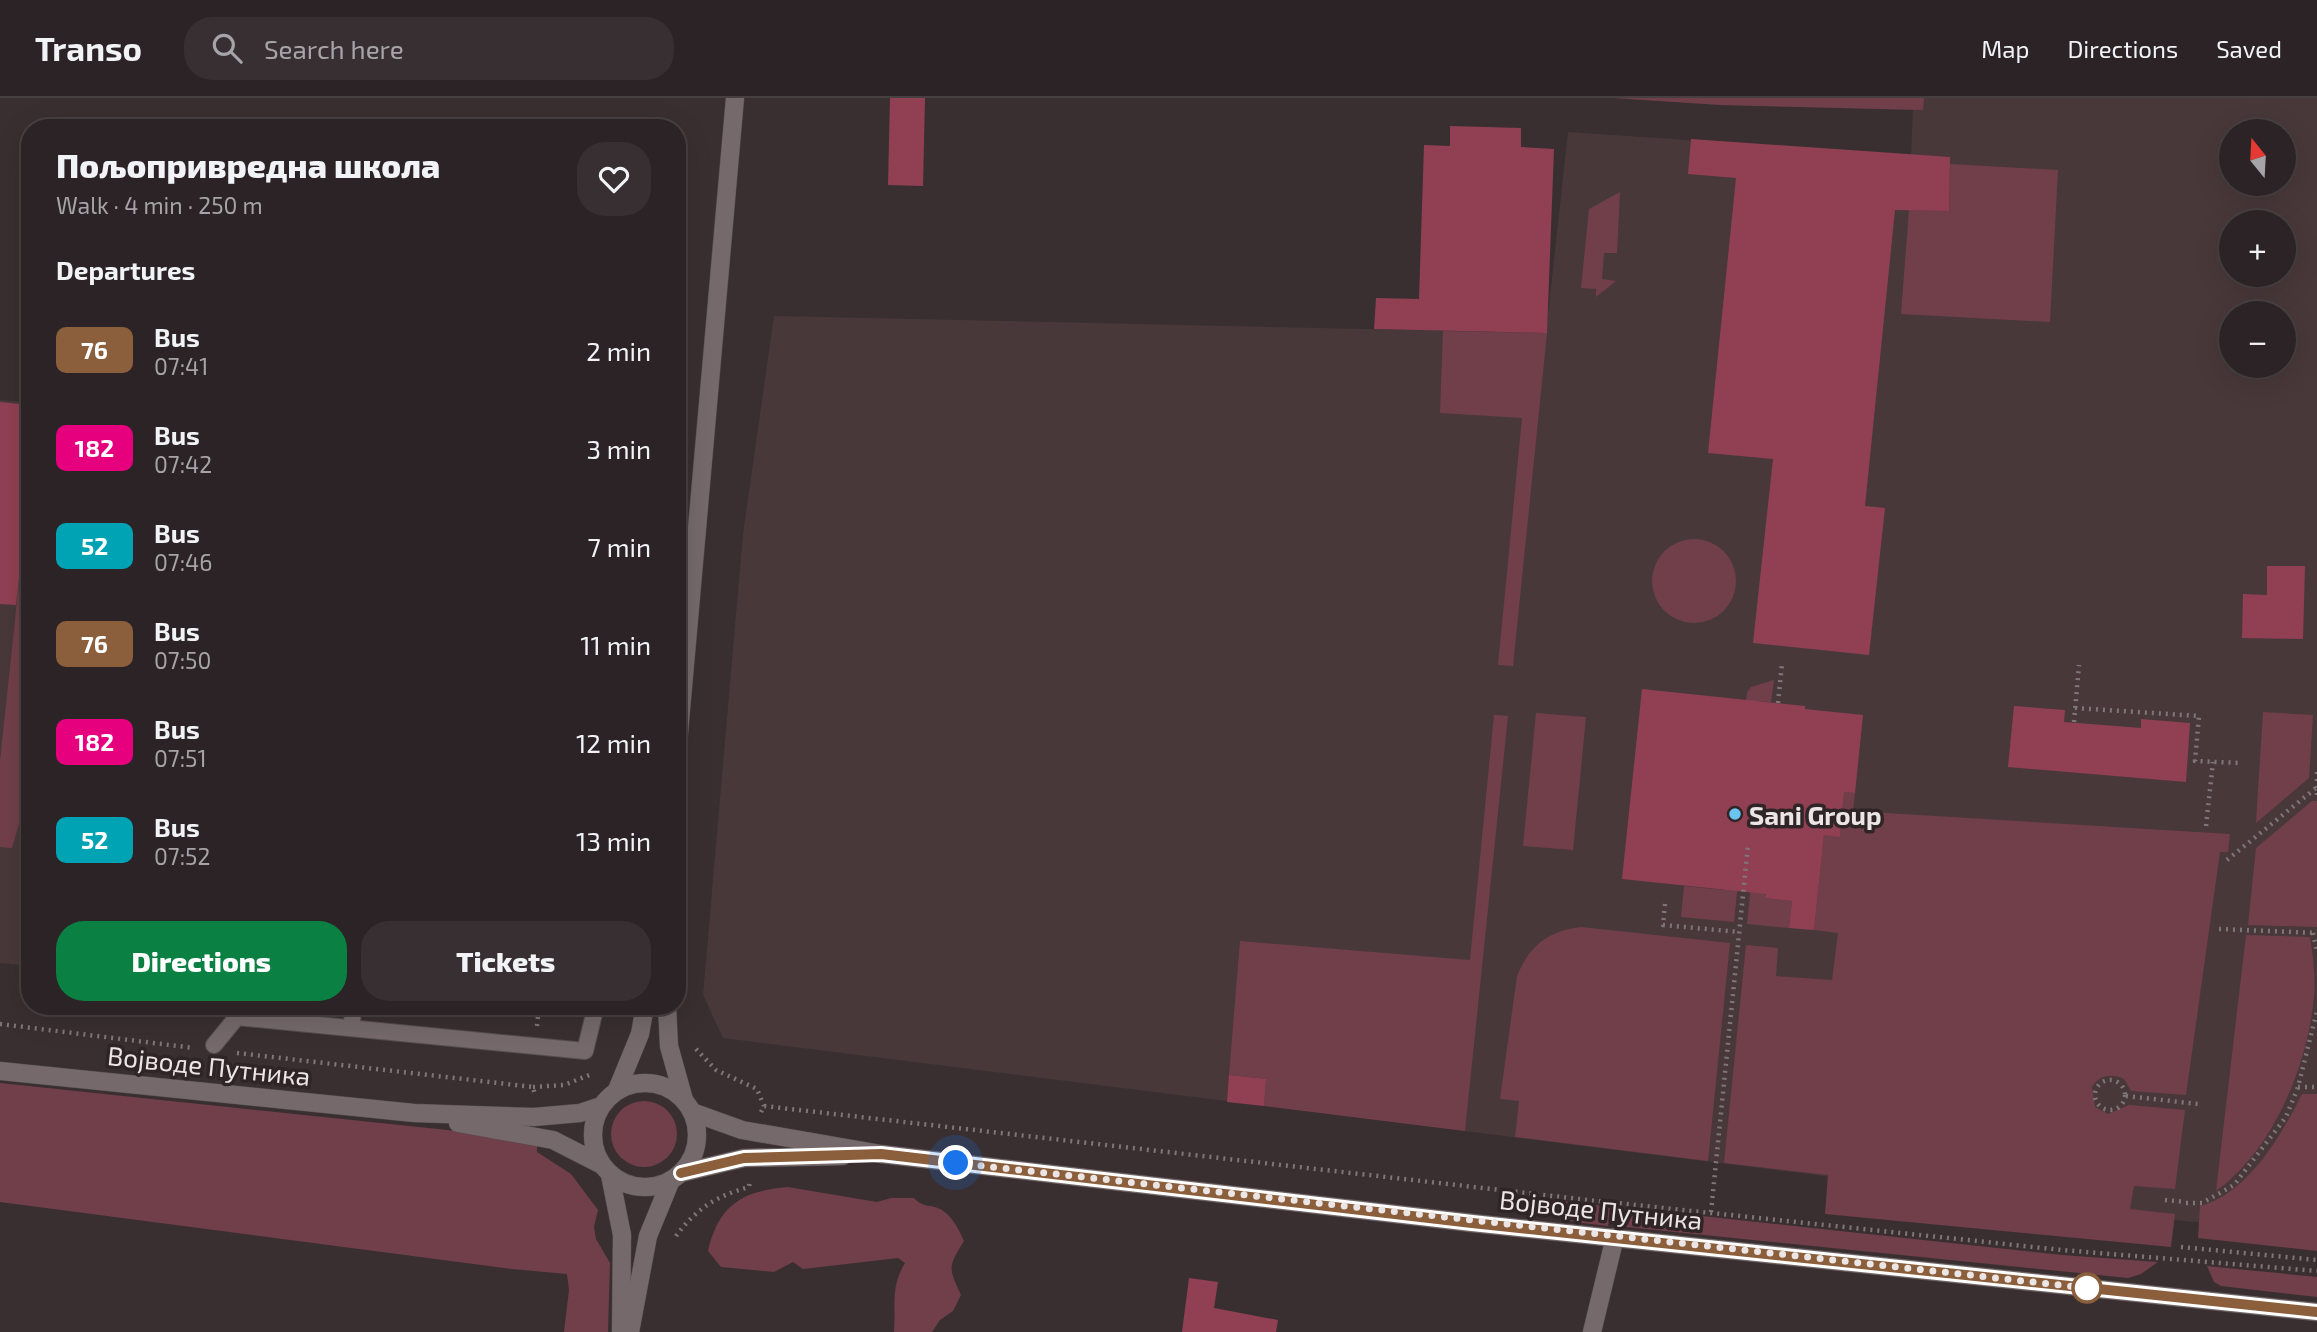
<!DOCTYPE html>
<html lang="en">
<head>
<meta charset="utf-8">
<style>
  :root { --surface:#2b2325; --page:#372f32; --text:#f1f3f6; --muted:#a6a4a7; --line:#474042; --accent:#0b8043 }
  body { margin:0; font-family:"Exo 2",sans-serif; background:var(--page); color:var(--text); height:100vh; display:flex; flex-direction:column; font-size:26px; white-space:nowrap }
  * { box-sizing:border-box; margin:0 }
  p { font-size:23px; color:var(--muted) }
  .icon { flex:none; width:38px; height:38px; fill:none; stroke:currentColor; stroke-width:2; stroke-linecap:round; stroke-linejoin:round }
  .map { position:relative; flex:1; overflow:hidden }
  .panel { position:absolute; left:21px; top:21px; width:665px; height:896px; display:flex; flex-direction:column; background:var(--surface); border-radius:28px; box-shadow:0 7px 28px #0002,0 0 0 2px var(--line) }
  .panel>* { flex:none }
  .badge { padding:0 14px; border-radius:10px; font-size:24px; line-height:46px }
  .needle { width:46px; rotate:342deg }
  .buttons { position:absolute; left:2219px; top:21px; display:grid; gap:14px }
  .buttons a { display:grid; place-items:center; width:77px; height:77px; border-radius:50%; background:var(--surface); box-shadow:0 7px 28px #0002,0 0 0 2px var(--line); font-size:35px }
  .you { position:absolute; width:35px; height:35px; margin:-18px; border:5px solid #fff; border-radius:50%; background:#1a73e8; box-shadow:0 0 0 10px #1a73e833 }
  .map>.badge { position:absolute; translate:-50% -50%; box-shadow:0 0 0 4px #fff }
  h2 { padding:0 35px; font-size:26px; line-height:63px }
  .round { display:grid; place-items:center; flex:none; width:74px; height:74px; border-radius:28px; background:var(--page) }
  .summary { display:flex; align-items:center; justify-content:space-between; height:119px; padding:0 35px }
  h1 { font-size:33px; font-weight:800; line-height:52px }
  .primary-button { display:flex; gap:14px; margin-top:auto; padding:14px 35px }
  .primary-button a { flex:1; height:80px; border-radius:28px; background:var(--accent); color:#fff; font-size:28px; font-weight:800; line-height:80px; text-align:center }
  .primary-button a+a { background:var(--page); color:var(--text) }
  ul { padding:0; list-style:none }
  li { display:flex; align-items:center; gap:21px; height:98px; padding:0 35px }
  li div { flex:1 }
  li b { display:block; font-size:26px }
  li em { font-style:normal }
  li .badge { min-width:77px; font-weight:700; text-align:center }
  header { display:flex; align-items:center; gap:42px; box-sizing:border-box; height:98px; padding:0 35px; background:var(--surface); border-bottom:2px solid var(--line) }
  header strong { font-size:33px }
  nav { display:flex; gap:38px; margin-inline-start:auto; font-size:24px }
  .search { width:490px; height:63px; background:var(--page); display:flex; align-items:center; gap:18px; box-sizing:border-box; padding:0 24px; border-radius:28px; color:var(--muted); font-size:26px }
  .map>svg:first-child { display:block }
  .built { fill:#48383a; fill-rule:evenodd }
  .green { fill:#713f4a }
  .building { fill:#914054 }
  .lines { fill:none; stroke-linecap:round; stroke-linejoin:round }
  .service-casing { stroke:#554d4e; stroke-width:18 }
  .minor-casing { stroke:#554d4e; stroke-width:19 }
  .tertiary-casing { stroke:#554d4e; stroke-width:19 }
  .secondary-casing { stroke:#554d4e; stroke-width:19 }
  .path { stroke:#7f7678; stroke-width:4.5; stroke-dasharray:2 5; stroke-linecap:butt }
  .service { stroke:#75696b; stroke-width:16 }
  .minor { stroke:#75696b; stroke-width:18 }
  .tertiary { stroke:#75696b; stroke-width:18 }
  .secondary { stroke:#75696b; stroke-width:18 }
  .line-casing { stroke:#fff; stroke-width:16 }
  .line { stroke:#8b5e3c; stroke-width:10 }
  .walk { stroke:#ebe5e6; stroke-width:7; stroke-dasharray:0 12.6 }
  .poi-dot { fill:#6ac3f1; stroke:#2f2527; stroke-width:2.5 }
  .stop-dot { fill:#fff; stroke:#8b5e3c; stroke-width:3.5 }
  .labels { text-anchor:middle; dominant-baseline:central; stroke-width:7; stroke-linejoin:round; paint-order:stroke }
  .poi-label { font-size:26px; font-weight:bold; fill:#ebe5e6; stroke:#2f2527; text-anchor:start }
  .street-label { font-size:26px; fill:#ebe5e6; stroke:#2f2527 }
</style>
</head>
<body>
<header>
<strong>Transo</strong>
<div class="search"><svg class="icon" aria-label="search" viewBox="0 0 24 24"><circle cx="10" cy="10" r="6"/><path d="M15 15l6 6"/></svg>Search here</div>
<nav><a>Map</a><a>Directions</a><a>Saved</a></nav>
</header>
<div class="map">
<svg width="2317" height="1234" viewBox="0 0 2317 1234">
  <rect width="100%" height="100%" fill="#392f31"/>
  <g class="built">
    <path d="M1613,0H2317V1135L2174,1122L723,940L703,897L743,436L774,218L1546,235L1568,34L1911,57L1913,12L1721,7ZM2231,33H2284V86H2231ZM2231,124H2284V177H2231ZM2231,215H2284V268H2231Z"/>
    <polygon points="0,302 30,304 30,868 0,865"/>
  </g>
  <g class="green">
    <polygon points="1613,0 1924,0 1923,12 1721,7"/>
    <polygon points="1950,66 2058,72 2050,224 1901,216 1909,112 1949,113"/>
    <polygon points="1620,94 1617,155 1604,155 1602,181 1616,183 1596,199 1596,191 1581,190 1589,111"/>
    <polygon points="1443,233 1547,235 1513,568 1498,567 1522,320 1440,315"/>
    <polygon points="30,381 30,623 19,726 12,750 0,749 0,663"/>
    <circle cx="1694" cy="483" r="42"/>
    <polygon points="1774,582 1771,604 1750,603 1735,686 1747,595 1751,589"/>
    <polygon points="2263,614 2313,617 2309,680 2256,725"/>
    <polygon points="1536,615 1586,619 1573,752 1523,748"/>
    <polygon points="1494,617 1508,618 1465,1033 1264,1008 1266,981 1229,977 1240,843 1470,862"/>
    <path d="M1844,694L1855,695L1853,713L2230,736L2228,754H2220L2186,997L2131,993L2124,981C2112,975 2099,977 2092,989L2095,1009L2108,1016L2129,1007L2185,1012L2175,1091L2134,1088L2130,1111L2175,1116L2171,1149L1825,1116L1828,1077L1724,1065L1746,847L1778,850L1776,878L1832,882L1838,835L1814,832L1824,737L1840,738Z"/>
    <polygon points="2312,703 2317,703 2317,829 2248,827 2256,750"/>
    <polygon points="1729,745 1742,746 1734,824 1681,819 1684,788 1724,792"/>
    <polygon points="1755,748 1770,749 1765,800 1792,803 1789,830 1747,826"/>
    <path d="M1581,829L1730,845L1708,1063L1515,1039L1519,1003L1500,1001L1517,878C1530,847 1548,833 1581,829Z"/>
    <path d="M2246,837L2310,839C2313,859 2316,879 2314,899C2308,966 2273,1053 2216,1093Z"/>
    <polygon points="0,985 495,1037 537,1047 537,1054 571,1076 598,1112 594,1129 596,1141 610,1165 608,1234 564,1234 569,1192 567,1176 512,1171 0,1104"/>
    <path d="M2302,996H2317V1153L2198,1140L2200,1108C2248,1095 2281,1038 2302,996Z"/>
    <circle cx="644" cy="1036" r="33"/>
    <path d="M788,1089L877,1104L891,1100H914C923,1110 930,1106 940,1111C951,1116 960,1133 964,1143C948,1169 948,1169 961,1197L953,1213L940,1222L932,1234H894C896,1206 890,1190 905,1165L898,1160L803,1171L793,1164L774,1174L721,1169L708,1153C719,1106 743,1093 788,1089Z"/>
    <polygon points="1561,1103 1611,1109 1608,1128 1574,1124 1562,1119 1555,1110"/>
    <polygon points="1628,1110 2062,1157 2158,1164 2141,1176 2128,1180 1626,1129"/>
    <polygon points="2207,1168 2317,1179 2317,1199 2221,1188 2214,1184"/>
  </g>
  <g class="building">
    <polygon points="890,0 925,0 923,88 888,87"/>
    <polygon points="1450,28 1521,30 1521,49 1554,51 1547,235 1374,231 1376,200 1419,201 1424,47 1450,48"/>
    <polygon points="1691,41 1950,59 1949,113 1895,112 1865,408 1885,410 1869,557 1753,545 1773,361 1708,355 1736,80 1688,76"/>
    <polygon points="0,304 30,307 30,381 16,507 0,506"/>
    <polygon points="2267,468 2305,468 2303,541 2242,540 2243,496 2267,497"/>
    <polygon points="1642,591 1805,608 1805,611 1863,617 1855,695 1844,694 1840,739 1824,737 1814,832 1789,830 1792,803 1765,800 1766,796 1622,781"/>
    <polygon points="2014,608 2065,612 2064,624 2141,630 2141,621 2190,625 2186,684 2008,669"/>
    <polygon points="1229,977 1266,981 1264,1008 1227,1004"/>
    <polygon points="1189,1180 1218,1184 1214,1210 1278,1222 1276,1234 1182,1234"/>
  </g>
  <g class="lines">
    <g class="service-casing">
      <g id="service">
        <polyline points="237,919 585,953 596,908"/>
        <polyline points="351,930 354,908"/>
        <polyline points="214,947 246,908"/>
      </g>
    </g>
    <g class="minor-casing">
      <polyline id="minor" points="1592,1234 1615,1139"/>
    </g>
    <g class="tertiary-casing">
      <g id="tertiary">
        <polyline points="0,973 414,1015 534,1019 580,1015 601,1008"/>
        <polyline points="458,1025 553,1042 602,1067"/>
      </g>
    </g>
    <g class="secondary-casing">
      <g id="secondary">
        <polyline points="677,657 735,0"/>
        <polyline points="667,908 669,948 684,1002"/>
        <circle cx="645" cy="1037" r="52"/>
        <polyline points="617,992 640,936 645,908"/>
        <polyline points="692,1014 742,1032 881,1056 1472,1125 2317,1214"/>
        <polyline points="681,1075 744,1060 843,1058"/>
        <polyline points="610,1077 622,1137 621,1234"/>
        <polyline points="630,1234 648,1138 671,1082"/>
      </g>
    </g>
    <g class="path">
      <polyline points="1778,605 1782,566"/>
      <polyline points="2075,610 2199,618 2195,663 2239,665"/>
      <polyline points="2074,624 2079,567"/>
      <polyline points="2317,674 2317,697"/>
      <polyline points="2206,728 2213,664"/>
      <polyline points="2227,762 2316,690"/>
      <polyline points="1665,806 1663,827 1739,834"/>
      <polyline points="2219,831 2317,835"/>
      <polyline points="2313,835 2317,854"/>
      <polyline points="0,926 194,950"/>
      <polyline points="537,928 539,908"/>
      <polyline points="696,951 716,972 757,991 764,1008"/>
      <polyline points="237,955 533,989 535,997"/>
      <circle cx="2110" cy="997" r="15"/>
      <polyline points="533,989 564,987 592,976"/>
      <polyline points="2298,989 2317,989"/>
      <polyline points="2126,998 2198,1006"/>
      <polyline points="761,1014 764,1008 1588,1102 2062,1152 2317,1173"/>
      <polyline points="2165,1102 2186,1104"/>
      <polyline points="2186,1105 2202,1105 2234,1087 2286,1019 2298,989 2317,913"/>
      <polyline points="1711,1114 1748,747"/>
      <path d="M676,1138C696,1111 716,1098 749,1089L750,1081"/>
      <polyline points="2181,1149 2317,1162"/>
    </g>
    <use href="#service" class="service"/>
    <use href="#minor" class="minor"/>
    <use href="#tertiary" class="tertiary"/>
    <use href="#secondary" class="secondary"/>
  </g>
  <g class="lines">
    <g class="line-casing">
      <polyline id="line" points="681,1075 744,1060 881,1056 1472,1125 2317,1214"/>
    </g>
    <use href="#line" class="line"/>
    <polyline class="walk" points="956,1065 2087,1190"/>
  </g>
  <circle class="poi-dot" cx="1735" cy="716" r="7"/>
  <circle class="stop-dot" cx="2087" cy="1190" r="14"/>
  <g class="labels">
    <g class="poi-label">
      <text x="1749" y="716">Sani Group</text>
    </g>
    <g class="street-label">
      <text transform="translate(209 967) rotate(6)">Војводе Путника</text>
      <text transform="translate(1601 1111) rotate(6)">Војводе Путника</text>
    </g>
  </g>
</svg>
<div class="buttons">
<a><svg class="needle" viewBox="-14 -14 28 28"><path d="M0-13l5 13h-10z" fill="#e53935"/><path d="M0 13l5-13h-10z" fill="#a6a4a7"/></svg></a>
<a>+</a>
<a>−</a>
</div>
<div class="you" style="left:956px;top:1065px"></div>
<section class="panel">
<div class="summary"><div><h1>Пољопривредна школа</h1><p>Walk · 4 min · 250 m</p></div><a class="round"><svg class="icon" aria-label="heart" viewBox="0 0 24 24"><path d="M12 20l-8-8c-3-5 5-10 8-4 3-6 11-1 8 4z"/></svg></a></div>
<h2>Departures</h2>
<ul>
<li><span class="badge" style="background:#8b5e3c;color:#fff">76</span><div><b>Bus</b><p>07:41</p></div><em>2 min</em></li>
<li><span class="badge" style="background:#e6007e;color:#fff">182</span><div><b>Bus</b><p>07:42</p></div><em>3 min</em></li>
<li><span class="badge" style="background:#00a3b4;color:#fff">52</span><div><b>Bus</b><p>07:46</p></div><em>7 min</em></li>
<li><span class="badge" style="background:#8b5e3c;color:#fff">76</span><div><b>Bus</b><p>07:50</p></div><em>11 min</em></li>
<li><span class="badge" style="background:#e6007e;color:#fff">182</span><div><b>Bus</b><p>07:51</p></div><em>12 min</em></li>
<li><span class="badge" style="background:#00a3b4;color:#fff">52</span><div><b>Bus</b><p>07:52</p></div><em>13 min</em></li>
</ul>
<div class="primary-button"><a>Directions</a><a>Tickets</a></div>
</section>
</div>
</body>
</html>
